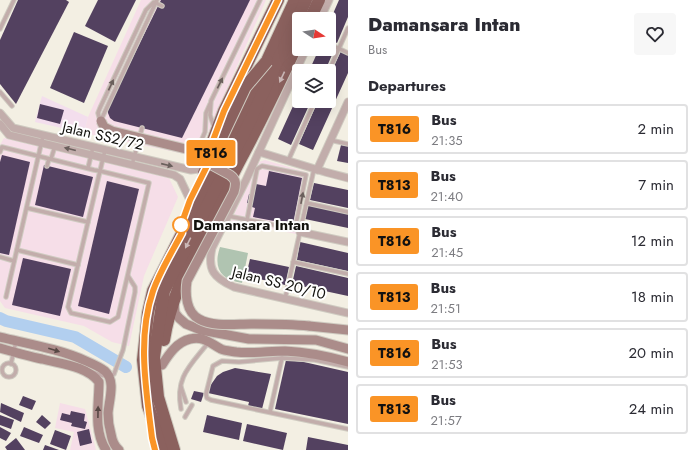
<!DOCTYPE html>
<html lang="en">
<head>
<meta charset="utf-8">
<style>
  :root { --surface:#fff; --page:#f7f7f7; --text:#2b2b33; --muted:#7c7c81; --line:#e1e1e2 }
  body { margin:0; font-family:Jost,sans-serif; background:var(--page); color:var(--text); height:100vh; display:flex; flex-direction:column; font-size:15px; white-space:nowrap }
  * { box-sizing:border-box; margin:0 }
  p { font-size:13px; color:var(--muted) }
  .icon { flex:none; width:22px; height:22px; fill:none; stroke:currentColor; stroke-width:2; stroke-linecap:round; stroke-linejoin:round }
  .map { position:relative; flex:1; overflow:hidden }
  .sheet { display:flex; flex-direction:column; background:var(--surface); width:348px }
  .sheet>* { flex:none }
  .badge { padding:0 8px; border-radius:3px; font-size:14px; line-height:26px }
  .needle { width:26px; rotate:102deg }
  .buttons { position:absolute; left:292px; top:12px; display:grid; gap:8px }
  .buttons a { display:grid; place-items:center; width:44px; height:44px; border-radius:4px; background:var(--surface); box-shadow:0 4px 16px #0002; font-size:20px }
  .map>.badge { position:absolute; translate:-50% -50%; box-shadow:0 0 0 2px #fff }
  h2 { padding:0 20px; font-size:15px; line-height:36px }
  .round { display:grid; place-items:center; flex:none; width:42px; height:42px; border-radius:4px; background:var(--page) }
  .overview { display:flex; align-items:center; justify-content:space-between; height:68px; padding:0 20px }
  h1 { font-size:19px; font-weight:800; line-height:30px }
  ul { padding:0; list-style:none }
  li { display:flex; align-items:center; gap:12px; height:50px; margin:0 8px 6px; padding:0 12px; border:2px solid var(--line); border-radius:4px }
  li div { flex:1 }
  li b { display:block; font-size:15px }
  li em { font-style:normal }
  li .badge { min-width:44px; font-weight:700; text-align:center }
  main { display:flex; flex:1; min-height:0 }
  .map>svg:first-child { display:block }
  .commercial { fill:#f6dee8 }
  .industrial { fill:#f3deed }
  .green { fill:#b0c4b1 }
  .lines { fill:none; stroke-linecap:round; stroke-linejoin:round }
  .river { stroke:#b2cfef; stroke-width:12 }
  .building { fill:#534160 }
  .lane-casing { stroke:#cfcbc1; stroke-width:5.5 }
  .street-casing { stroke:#cfcbc1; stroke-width:9 }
  .secondary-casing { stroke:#cfcbc1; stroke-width:11 }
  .highway-casing { stroke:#cfcbc1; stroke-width:14 }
  .lane { stroke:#c2adab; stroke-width:3.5 }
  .street { stroke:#c2adab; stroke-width:7 }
  .secondary { stroke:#ab8c8a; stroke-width:9 }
  .highway { stroke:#8b615e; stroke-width:12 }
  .secondary-bridge-casing { stroke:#cfcbc1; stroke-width:11; stroke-linecap:butt }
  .highway-bridge-casing { stroke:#cfcbc1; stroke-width:14; stroke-linecap:butt }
  .secondary-bridge { stroke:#ab8c8a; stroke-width:9 }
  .highway-bridge { stroke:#8b615e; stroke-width:12 }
  .oneway { fill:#cbb8b7 }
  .oneway2 { fill:#6a5f5c }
  .oneway3 { fill:#574845 }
  .line-casing { stroke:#fff; stroke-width:9 }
  .line { stroke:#fa9426; stroke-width:6 }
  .stop-dot { fill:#fff; stroke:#fa9426; stroke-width:2 }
  .labels { text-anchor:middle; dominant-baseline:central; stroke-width:4; stroke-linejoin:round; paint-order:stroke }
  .street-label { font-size:15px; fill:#12110d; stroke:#fff }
  .stop-label { font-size:15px; font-weight:bold; fill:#12110d; stroke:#fff; text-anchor:start }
</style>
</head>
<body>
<main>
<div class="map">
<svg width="348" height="450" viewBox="0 0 348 450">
  <rect width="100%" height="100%" fill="#f3efe3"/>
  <g class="commercial">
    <polygon points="141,0 266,0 196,160 185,154 84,133 88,117"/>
    <polygon points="4,138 169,178 178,197 144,276 129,346 112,342 84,326 5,308 0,301 0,145"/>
    <polygon points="265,160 309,173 296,234 231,221 259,162"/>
    <polygon points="60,403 85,409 96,450 70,450 74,432 55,428"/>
  </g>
  <polygon class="industrial" points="42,96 88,117 84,133 35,122"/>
  <path class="green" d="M220,247L248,253L242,283C220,280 213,267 220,247Z"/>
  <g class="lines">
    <polyline class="river" points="0,318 6,321 75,337 126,367"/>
  </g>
  <g class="building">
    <polygon points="18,0 66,0 69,2 16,104 0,84 0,40"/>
    <polygon points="98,0 136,0 115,42 85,26"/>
    <polygon points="161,0 250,0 182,138 114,121 110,118 108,113 108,108"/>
    <polygon points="339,0 348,0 348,17 337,43 329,39 329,23"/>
    <polygon points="74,32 108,46 84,103 50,88"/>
    <polygon points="329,46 335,48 325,71 309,71 319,49 329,49"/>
    <polygon points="341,51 348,55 348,73 313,150 299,144 318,101 329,101 329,77"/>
    <polygon points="299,93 299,101 311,101 291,145 278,139"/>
    <polygon points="40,104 64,110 60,124 37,118"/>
    <polygon points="341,145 348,146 348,163 337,161"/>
    <polygon points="2,155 30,162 9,255 0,253 0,162"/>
    <polygon points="44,165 93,177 83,217 35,205"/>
    <polygon points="269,171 302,178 293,224 285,223 285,225 274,222 274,221 253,217 255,208 252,207 252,204 247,203 249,194 254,195 256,184 266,186"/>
    <polygon points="107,181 139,189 109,314 78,306"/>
    <polygon points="314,183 348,190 348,208 310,200"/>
    <polygon points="308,205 348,214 348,228 305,219"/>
    <polygon points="300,242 348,253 348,271 297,260"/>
    <polygon points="23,258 71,269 60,316 12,305"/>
    <polygon points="250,259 289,267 285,285 246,276"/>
    <polygon points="296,266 348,278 348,296 292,284"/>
    <polygon points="286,360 304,362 348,372 348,424 275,409"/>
    <polygon points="235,368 271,374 262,409 248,406 249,402 208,393 210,386 217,376 223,372"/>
    <polygon points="194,391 204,393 201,402 191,399"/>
    <polygon points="23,396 36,401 32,410 19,405"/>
    <polygon points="1,403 24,413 21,422 0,412"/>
    <polygon points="71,411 85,414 84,421 87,422 85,429 71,426 72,423 60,420 62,413 70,415"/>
    <polygon points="0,415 14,420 11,429 0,425"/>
    <polygon points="42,415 51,423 45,429 36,422"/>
    <polygon points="207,415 242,423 239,440 203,432"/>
    <polygon points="247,424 287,433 283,450 243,441"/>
    <polygon points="0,427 11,433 6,441 0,438"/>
    <polygon points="24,427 43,435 39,443 20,436"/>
    <polygon points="89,429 92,443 80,446 77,432"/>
    <polygon points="55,430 71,436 66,450 50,444"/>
    <polygon points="308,437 348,445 348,450 306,450"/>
    <polygon points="16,438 25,450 7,450 5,447"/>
    <polygon points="45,445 59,450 43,450"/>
  </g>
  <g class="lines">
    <g class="lane-casing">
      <g id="lane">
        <polyline points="0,29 14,0"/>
        <polyline points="329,44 348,53"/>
        <polyline points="329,71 348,28"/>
        <polyline points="0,92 12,106"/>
        <polyline points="100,120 98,113 100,108 146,10 154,2 162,6"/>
        <polyline points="101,120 157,0"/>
        <polyline points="214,127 210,115 211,101 260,0"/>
        <polyline points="330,140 348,144"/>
        <polyline points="199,146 205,132 206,113 210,104"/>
        <polyline points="0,152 2,147 94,170 100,171 149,183 118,317 110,322 71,313 68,307 100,171 105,150"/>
        <polyline points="51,159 55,146"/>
        <polyline points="288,161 315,101"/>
        <polyline points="132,165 142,128"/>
        <polyline points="47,166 49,159"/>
        <polyline points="88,168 93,147"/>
        <polyline points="307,203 348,212"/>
        <polyline points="27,208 88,222"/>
        <polyline points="228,216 295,229 306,175 262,166 257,169 247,220"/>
        <polyline points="17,250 78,265"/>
        <polyline points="0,257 14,261"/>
        <polyline points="293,262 348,274"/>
        <polyline points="6,297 43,136"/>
        <polyline points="285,299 314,169"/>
        <circle cx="9" cy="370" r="7"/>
        <polyline points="11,364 16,341"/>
        <polyline points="348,367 315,360 282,358 239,362 222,361 213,366 206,394 207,398 211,400 348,429"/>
        <path d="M95,373C101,375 109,378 114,374L123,350L135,292V287L128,276"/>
        <polyline points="181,387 186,402"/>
        <path d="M181,409C175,377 190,366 208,343"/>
        <polyline points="270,412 282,358"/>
        <polyline points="185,417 192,405"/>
      </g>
    </g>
    <g class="street-casing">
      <g id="street">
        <polyline points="320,19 329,0"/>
        <path d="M306,49L246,180L212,248C207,270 214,278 234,287L348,313"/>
        <polyline points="0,113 13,128 191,170 207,168"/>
        <polyline points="0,124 9,135 174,175 180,179 190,200"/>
        <polyline points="259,152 325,172 348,178"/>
        <polyline points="317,170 348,102"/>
        <polyline points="300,232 348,242"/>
      </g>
    </g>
    <g class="secondary-casing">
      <g id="secondary">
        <polyline points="174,303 175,313 179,318 186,324 201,330 249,339 316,340 348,349"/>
        <polyline points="309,326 348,330"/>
        <path d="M0,337C29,344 59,349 86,361C93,364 100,367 105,371C116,381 109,400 108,413C108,420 109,427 111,434C112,440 114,446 119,450"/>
        <path d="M0,348C14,352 28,356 42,359C61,364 87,366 99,382C99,404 93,430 106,450"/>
        <path d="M162,365C169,354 177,342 190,339C204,336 210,343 221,349C225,351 231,351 236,352C252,354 269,351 285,351C307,352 327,356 348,362"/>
      </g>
    </g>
    <g class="highway-casing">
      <g id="highway">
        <polyline points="310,19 319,0"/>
        <polyline points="204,173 211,158 212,143 224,111 278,0"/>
        <path d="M164,340C170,302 186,269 202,235C214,211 226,188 238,164C260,124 279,83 299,41"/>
        <polyline points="164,450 148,406 143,360 148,313 153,291 241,117 295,0"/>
        <polyline points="174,450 158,397 154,357 164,291 250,121 306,0"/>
      </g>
    </g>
    <use href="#lane" class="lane"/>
    <use href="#street" class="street"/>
    <use href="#secondary" class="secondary"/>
    <use href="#highway" class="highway"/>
    <g class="secondary-bridge-casing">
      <path id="secondary-bridge" d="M101,121L104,127L112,131L190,150L195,156L230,175C237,180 236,185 234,192L187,281C185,294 186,312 199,319C213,327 235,324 251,324C270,324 289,324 309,326"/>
    </g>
    <g class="highway-bridge-casing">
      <path id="highway-bridge" d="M198,149C207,149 212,148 219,142L245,87L267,61"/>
    </g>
    <use href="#secondary-bridge" class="secondary-bridge"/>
    <use href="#highway-bridge" class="highway-bridge"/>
  </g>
  <defs><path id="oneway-solid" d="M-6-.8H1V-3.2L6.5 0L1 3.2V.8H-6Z"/></defs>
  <g class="oneway">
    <use href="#oneway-solid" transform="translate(282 77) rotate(115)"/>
    <use href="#oneway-solid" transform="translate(188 243) rotate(117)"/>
  </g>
  <g class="oneway2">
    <use href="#oneway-solid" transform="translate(220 83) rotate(-64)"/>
    <use href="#oneway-solid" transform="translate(111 85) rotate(-65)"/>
    <use href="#oneway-solid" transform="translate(70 149) rotate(-166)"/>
    <use href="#oneway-solid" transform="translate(167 165) rotate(13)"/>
    <use href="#oneway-solid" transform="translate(302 198) rotate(-79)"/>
  </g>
  <g class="oneway3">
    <use href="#oneway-solid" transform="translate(54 350) rotate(17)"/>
    <use href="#oneway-solid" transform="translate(98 412) rotate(-89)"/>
  </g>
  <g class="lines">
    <g class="line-casing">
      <path id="line" d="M155,450L152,438C146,389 137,338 153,291C160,271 172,252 182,233L181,225L190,200L211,158L212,143L224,111L278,0"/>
    </g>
    <use href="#line" class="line"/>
  </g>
  <circle class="stop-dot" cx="181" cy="225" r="8"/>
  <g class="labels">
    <g class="street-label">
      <text transform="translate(103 136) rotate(13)">Jalan SS2/72</text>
      <text transform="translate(279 283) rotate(14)">Jalan SS 20/10</text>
    </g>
    <g class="stop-label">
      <text x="193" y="225">Damansara Intan</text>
    </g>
  </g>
</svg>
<div class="buttons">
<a><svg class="needle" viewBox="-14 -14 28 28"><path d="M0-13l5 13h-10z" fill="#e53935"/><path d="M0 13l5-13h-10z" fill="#7c7c81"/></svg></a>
<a><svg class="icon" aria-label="layers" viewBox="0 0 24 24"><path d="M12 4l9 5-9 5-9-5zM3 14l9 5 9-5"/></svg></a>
</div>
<b class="badge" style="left:211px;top:153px;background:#fa9426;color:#111">T816</b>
</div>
<section class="sheet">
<div class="overview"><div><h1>Damansara Intan</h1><p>Bus</p></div><a class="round"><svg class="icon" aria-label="heart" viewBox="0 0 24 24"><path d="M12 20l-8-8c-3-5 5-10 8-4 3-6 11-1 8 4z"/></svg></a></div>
<h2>Departures</h2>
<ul>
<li><span class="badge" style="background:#fa9426;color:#111">T816</span><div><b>Bus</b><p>21:35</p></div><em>2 min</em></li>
<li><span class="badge" style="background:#fa9426;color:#111">T813</span><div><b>Bus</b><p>21:40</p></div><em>7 min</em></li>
<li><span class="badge" style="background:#fa9426;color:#111">T816</span><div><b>Bus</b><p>21:45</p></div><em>12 min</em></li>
<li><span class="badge" style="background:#fa9426;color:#111">T813</span><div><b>Bus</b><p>21:51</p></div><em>18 min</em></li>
<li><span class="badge" style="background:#fa9426;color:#111">T816</span><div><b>Bus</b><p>21:53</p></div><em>20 min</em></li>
<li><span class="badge" style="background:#fa9426;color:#111">T813</span><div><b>Bus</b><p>21:57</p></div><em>24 min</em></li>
</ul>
</section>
</main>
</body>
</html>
